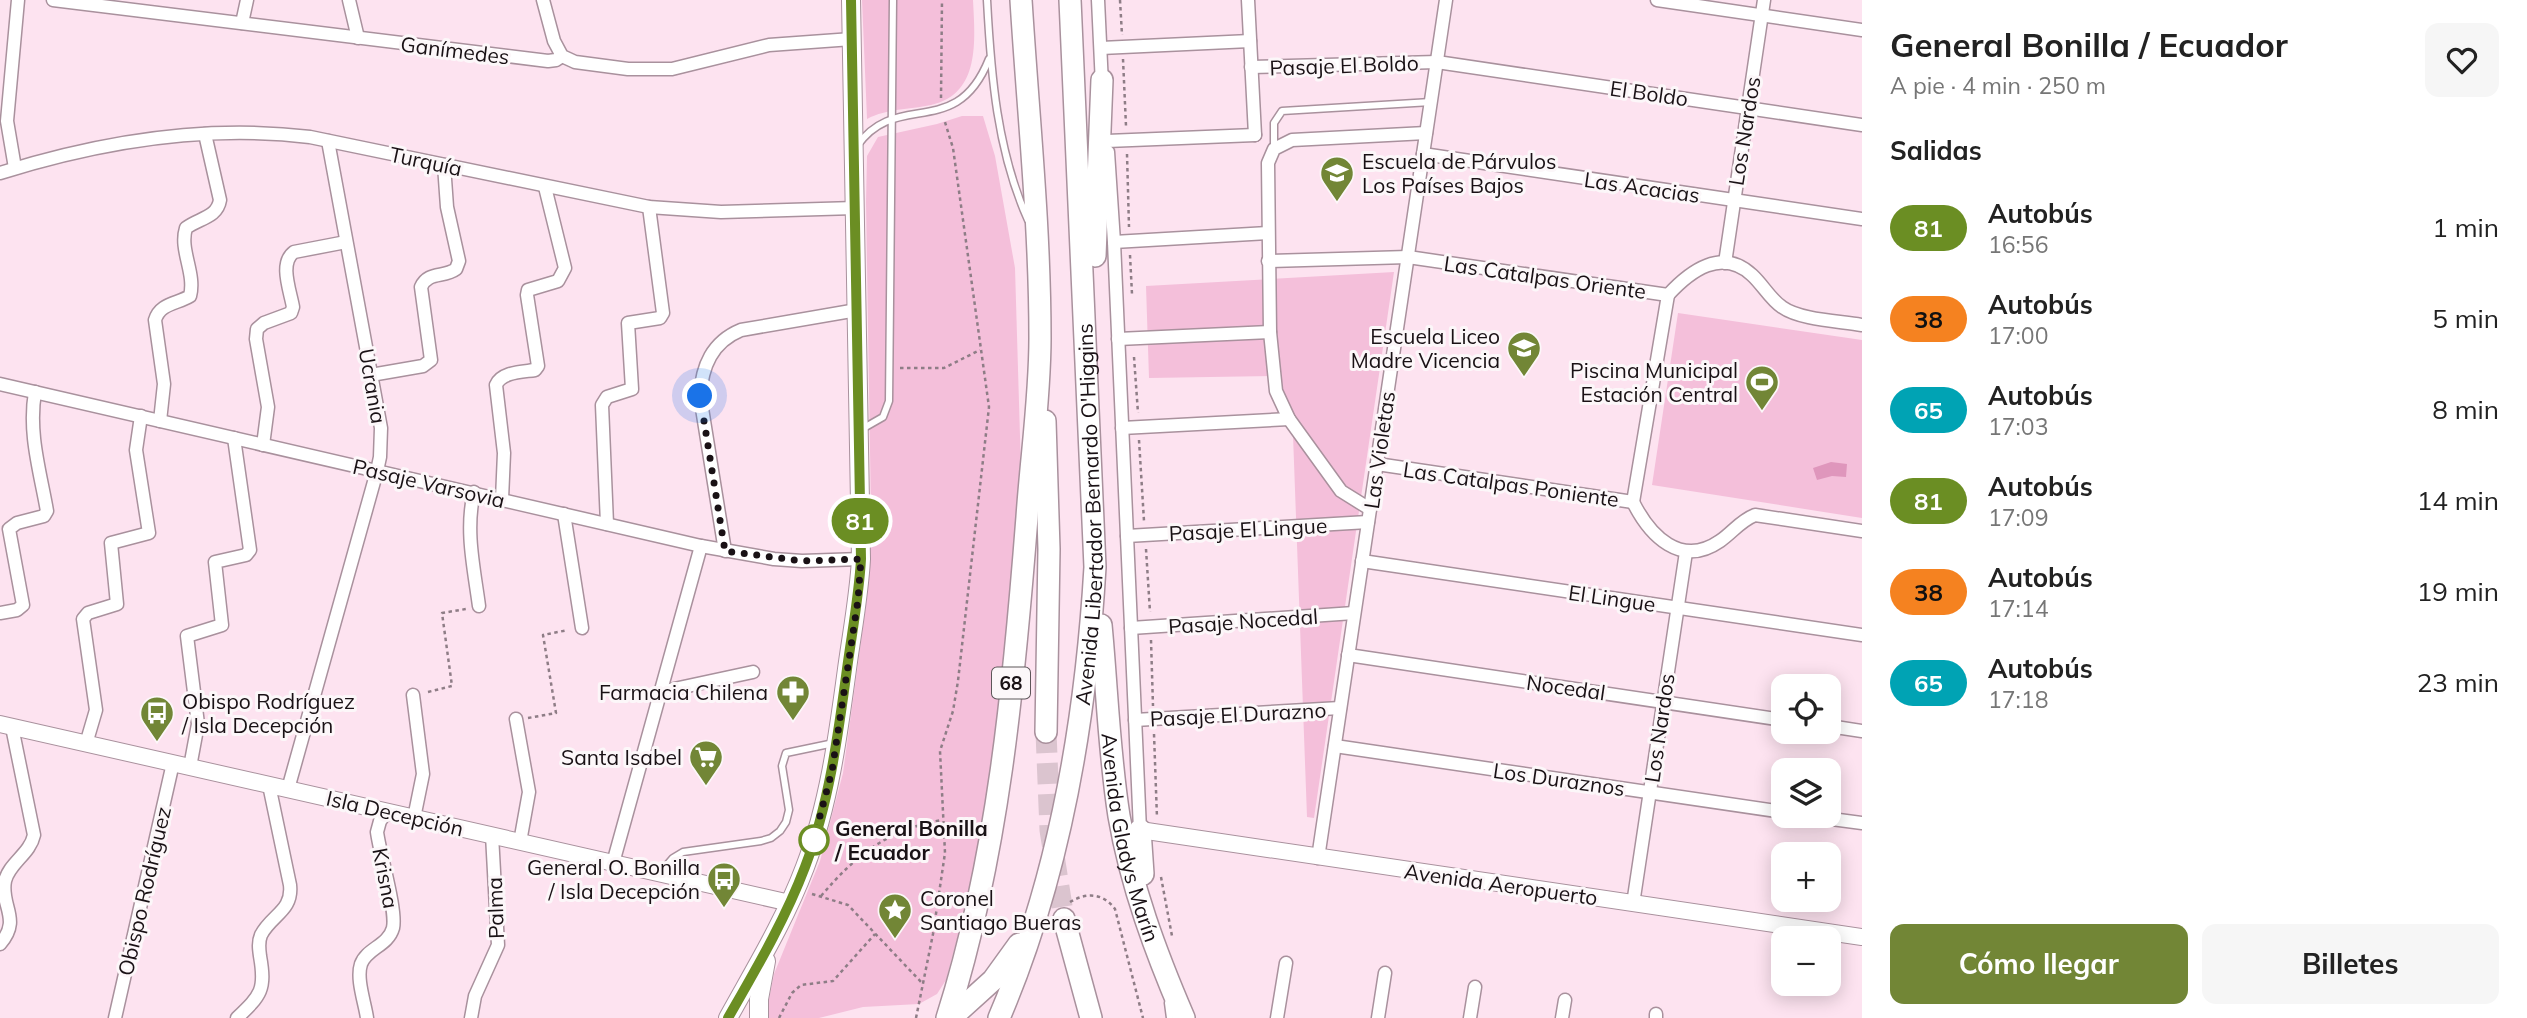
<!DOCTYPE html>
<html lang="es">
<head>
<meta charset="utf-8">
<style>
  :root { --surface:#fff; --page:#f6f6f6; --text:#222; --muted:#767676; --accent:#728636 }
  body { margin:0; font-family:Mulish,sans-serif; background:var(--page); color:var(--text); height:100vh; display:flex; flex-direction:column; font-size:26px; white-space:nowrap }
  * { box-sizing:border-box; margin:0 }
  p { font-size:23px; color:var(--muted) }
  .icon { flex:none; width:38px; height:38px; fill:none; stroke:currentColor; stroke-width:2; stroke-linecap:round; stroke-linejoin:round }
  .map { position:relative; flex:1; overflow:hidden }
  .drawer { display:flex; flex-direction:column; background:var(--surface); width:665px }
  .drawer>* { flex:none }
  .badge { padding:0 14px; border-radius:23px; font-size:24px; line-height:46px }
  .tools { position:absolute; left:1771px; top:674px; display:grid; gap:14px }
  .tools a { display:grid; place-items:center; width:70px; height:70px; border-radius:14px; background:var(--surface); box-shadow:0 4px 18px #0003; font-size:35px }
  .you { position:absolute; width:35px; height:35px; margin:-18px; border:5px solid #fff; border-radius:50%; background:#1a73e8; box-shadow:0 0 0 10px #1a73e833 }
  .map>.badge { position:absolute; translate:-50% -50%; box-shadow:0 0 0 4px #fff }
  h2 { padding:0 28px; font-size:26px; line-height:63px }
  .round { display:grid; place-items:center; flex:none; width:74px; height:74px; border-radius:14px; background:var(--page) }
  .headline { display:flex; align-items:center; justify-content:space-between; height:119px; padding:0 28px }
  h1 { font-size:33px; font-weight:700; line-height:52px }
  .button { display:flex; gap:14px; margin-top:auto; padding:14px 28px }
  .button a { flex:1; height:80px; border-radius:14px; background:var(--accent); color:#fff; font-size:28px; font-weight:700; line-height:80px; text-align:center }
  .button a+a { background:var(--page); color:var(--text) }
  ul { padding:0; list-style:none }
  li { display:flex; align-items:center; gap:21px; height:91px; padding:0 28px }
  li div { flex:1 }
  li b { display:block; font-size:26px }
  li em { font-style:normal }
  li .badge { min-width:77px; font-weight:700; text-align:center }
  main { display:flex; flex:1; min-height:0 }
  .map>svg:first-child { display:block }
  .green { fill:#f4bfda }
  .water { fill:#df96bc }
  .lines { fill:none; stroke-linecap:round; stroke-linejoin:round }
  .primary-tunnel { stroke:#dbc4cf; stroke-width:21; stroke-dasharray:21 10; stroke-linecap:butt }
  .service-casing { stroke:#a9919d; stroke-width:9 }
  .minor-casing { stroke:#a9919d; stroke-width:15 }
  .tertiary-casing { stroke:#a9919d; stroke-width:18 }
  .secondary-casing { stroke:#a9919d; stroke-width:20 }
  .primary-casing { stroke:#a9919d; stroke-width:24 }
  .path { stroke:#8e7d86; stroke-width:2.5; stroke-dasharray:3.5 3.5; stroke-linecap:butt }
  .service { stroke:#fff; stroke-width:6 }
  .minor { stroke:#fff; stroke-width:12 }
  .tertiary { stroke:#fff; stroke-width:16 }
  .secondary { stroke:#fff; stroke-width:18 }
  .primary { stroke:#fff; stroke-width:21 }
  .line-casing { stroke:#fff; stroke-width:16 }
  .line { stroke:#6b8e23; stroke-width:10 }
  .walk { stroke:#191115; stroke-width:7; stroke-dasharray:0 12.6 }
  .stop-dot { fill:#fff; stroke:#6b8e23; stroke-width:3.5 }
  .labels { text-anchor:middle; dominant-baseline:central; stroke-width:6; stroke-linejoin:round; paint-order:stroke }
  .shield { fill:#fcf7f9; stroke:#5d5659; stroke-width:2 }
  .shield-label { font-size:19px; font-weight:bold; fill:#191115 }
  .street-label { font-size:21px; fill:#191115; stroke:#fcf7f9 }
  .poi-label { font-size:21px; fill:#191115; stroke:#fcf7f9; text-anchor:end }
  .stop-label { font-size:21px; font-weight:bold; fill:#191115; stroke:#fcf7f9; text-anchor:start }
</style>
</head>
<body>
<main>
<div class="map">
<svg width="1862" height="1018" viewBox="0 0 1862 1018">
  <rect width="100%" height="100%" fill="#fde3f0"/>
  <g class="green">
    <path d="M862,0H973C975,40 981,94 931,105C908,110 888,108 867,119Z"/>
    <polygon points="962,116 983,116 995,156 1015,268 1021,470 998,731 974,875 946,980 937,994 919,1004 863,1007 819,1018 768,1018 768,1004 774,974 820,861 843,773 867,598 871,513 866,202 867,156 878,137 937,124"/>
    <polygon points="1394,272 1314,818 1307,817 1293,435 1279,376 1149,378 1146,286"/>
    <polygon points="1678,313 1862,340 1862,518 1652,485"/>
  </g>
  <polygon class="water" points="1831,462 1847,464 1846,477 1832,476 1817,480 1813,468"/>
  <g class="lines">
    <polyline class="primary-tunnel" points="1046,732 1050,830 1064,919"/>
    <g class="service-casing">
      <g id="service">
        <path d="M987,0C991,75 997,151 1028,220"/>
        <path d="M857,146C897,89 956,142 989,59"/>
        <polyline points="1274,149 1274,123 1282,111 1431,102"/>
        <polyline points="862,429 883,417 889,401 893,0"/>
        <polyline points="661,872 673,858 683,852 761,841 771,838 780,831 786,822 789,810 782,766 786,753 834,743"/>
        <polyline points="1168,1003 1170,1018"/>
      </g>
    </g>
    <g class="minor-casing">
      <g id="minor">
        <polyline points="53,0 548,61 556,60 562,56"/>
        <polyline points="349,0 358,38"/>
        <polyline points="543,0 554,41 562,56 575,62 628,69 672,69 769,45 852,39"/>
        <polyline points="1098,0 1102,85"/>
        <polyline points="1248,0 1255,135"/>
        <polyline points="1657,0 1862,30"/>
        <polyline points="242,23 247,0"/>
        <polyline points="1101,48 1250,41"/>
        <polyline points="1251,67 1437,62 1862,125"/>
        <polyline points="1107,141 1255,135"/>
        <polyline points="1108,152 1114,242 1140,830"/>
        <polyline points="1423,154 1862,219"/>
        <polyline points="15,168 7,121 18,0"/>
        <path d="M0,173C99,142 206,124 310,137L649,207L721,212L855,208"/>
        <polyline points="1114,242 1268,233"/>
        <polyline points="1268,261 1408,257 1668,295"/>
        <polyline points="1725,263 1764,0"/>
        <path d="M1668,295C1690,271 1722,247 1752,275C1763,285 1770,299 1782,307C1800,320 1840,321 1862,325"/>
        <polyline points="1118,339 1270,332"/>
        <path d="M371,375L423,366L431,360L421,287C428,271 444,278 456,269L459,261L447,207L444,165"/>
        <polyline points="0,384 701,546 774,559 802,561 861,559"/>
        <path d="M160,421L164,384L155,320C160,303 177,304 190,296C196,273 179,250 186,228C199,218 217,218 220,200L205,134"/>
        <polyline points="1122,428 1289,419"/>
        <path d="M263,445L268,407L256,339L257,329L264,323L291,313L293,307C290,290 279,263 294,252L346,242"/>
        <polyline points="1377,464 1633,502"/>
        <path d="M474,492C465,531 474,568 479,606"/>
        <path d="M502,499L504,453L496,385C501,372 522,372 535,370L538,366L527,295L528,290L558,281L565,268L545,187"/>
        <path d="M1633,502C1650,536 1681,568 1720,541C1733,532 1740,521 1755,515L1862,531"/>
        <polyline points="1633,502 1668,295"/>
        <polyline points="1370,509 1341,491 1289,419 1276,391 1270,332 1268,163 1274,149 1292,140 1426,133"/>
        <polyline points="564,514 582,628"/>
        <polyline points="607,524 602,405 607,397 632,389 628,323 660,318 663,313 649,207"/>
        <polyline points="1127,536 1368,522"/>
        <path d="M725,551L700,396C702,366 712,342 741,330L857,310"/>
        <polyline points="1362,561 1862,635"/>
        <path d="M0,613L17,610L23,605L9,529L17,523L44,516L47,511C40,471 28,433 35,392"/>
        <polyline points="1131,628 1354,613"/>
        <polyline points="1348,655 1783,720"/>
        <polyline points="660,692 753,672"/>
        <polyline points="413,695 423,774 414,818"/>
        <polyline points="516,719 529,792 520,842"/>
        <polyline points="1135,720 1340,708"/>
        <polyline points="1829,726 1862,731"/>
        <polyline points="86,744 96,710 83,619 88,613 117,604 111,543 149,533 136,450 141,416"/>
        <polyline points="1335,746 1783,812"/>
        <polyline points="190,767 198,724 187,636 222,625 215,562 246,555 250,550 234,438"/>
        <polyline points="288,789 377,471 380,457 381,428 328,141"/>
        <polyline points="1809,816 1862,823"/>
        <polyline points="1318,858 1446,0"/>
        <polyline points="613,863 701,546"/>
        <polyline points="1633,904 1686,552"/>
        <path d="M0,944C22,919 0,906 5,881C9,863 30,854 34,835L12,727"/>
        <polyline points="115,1018 173,763"/>
        <path d="M237,1018C261,995 266,990 260,956C259,949 258,942 261,935C271,915 293,911 290,885L269,785"/>
        <path d="M367,1018C365,1003 356,979 361,964C367,948 388,946 393,928C397,910 380,855 377,832L380,821L387,812"/>
        <polyline points="471,1018 475,996 498,945 492,835"/>
        <polyline points="1277,1018 1286,963"/>
        <polyline points="1378,1018 1385,973"/>
        <polyline points="1470,1018 1475,987"/>
        <polyline points="1562,1018 1565,1000"/>
        <polyline points="1656,1018 1656,1014"/>
      </g>
    </g>
    <g class="tertiary-casing">
      <g id="tertiary">
        <polyline points="0,724 790,903"/>
        <polyline points="1140,830 1862,937"/>
      </g>
    </g>
    <g class="secondary-casing">
      <g id="secondary">
        <path d="M728,1018C755,969 785,920 805,867C829,804 838,736 847,669C852,632 859,596 861,559L851,0"/>
        <polyline points="759,1018 759,999 766,961"/>
      </g>
    </g>
    <g class="primary-casing">
      <g id="primary">
        <polyline points="1095,256 1102,80"/>
        <polyline points="1045,421 1049,549 1046,732"/>
        <path id="s1" d="M1101,625C1107,688 1109,753 1119,816C1131,886 1156,953 1184,1018"/>
        <polyline points="1140,830 1143,874"/>
        <polyline points="1064,919 1091,1018"/>
        <path d="M947,1018C998,857 1014,685 1027,517C1031,458 1040,398 1040,338C1040,225 1028,113 1021,0"/>
        <polyline points="951,1018 993,980 1019,944"/>
        <path id="s2" d="M999,1018C1060,876 1086,721 1095,567L1070,0"/>
      </g>
    </g>
    <g class="path">
      <polyline points="1120,0 1122,35"/>
      <polyline points="1123,59 1126,126"/>
      <polyline points="941,98 942,0"/>
      <polyline points="1127,154 1129,227"/>
      <polyline points="1130,255 1132,294"/>
      <polyline points="1134,357 1138,413"/>
      <polyline points="900,368 944,368 980,350"/>
      <polyline points="1139,440 1144,521"/>
      <polyline points="1146,549 1150,612"/>
      <polyline points="1151,640 1153,706"/>
      <polyline points="428,692 452,686 442,613 466,609"/>
      <polyline points="528,718 556,713 543,635 568,630"/>
      <polyline points="1154,734 1157,818"/>
      <polyline points="1161,877 1172,936"/>
      <polyline points="812,894 848,905 923,984"/>
      <path d="M821,896C856,855 887,830 942,820"/>
      <path d="M1070,902C1087,892 1103,893 1115,909L1143,1018"/>
      <polyline points="779,1018 792,993 801,985 833,981 875,934"/>
      <polyline points="916,1018 933,934 945,853 940,751 953,711 958,681 989,407 953,148 944,119"/>
    </g>
    <use href="#service" class="service"/>
    <use href="#minor" class="minor"/>
    <use href="#tertiary" class="tertiary"/>
    <use href="#secondary" class="secondary"/>
    <use href="#primary" class="primary"/>
  </g>
  <g class="lines">
    <g class="line-casing">
      <path id="line" d="M728,1018C756,969 785,920 805,867C829,804 838,736 847,669C852,632 859,596 861,559L851,0"/>
    </g>
    <use href="#line" class="line"/>
    <polyline class="walk" points="700,396 725,551 802,561 861,559 858,600 832,771 812,846 814,840"/>
  </g>
  <defs>
    <g id="school-pin" transform="scale(1.75)"><path d="M0 17L-7.5 6A9.5 9.5 0 1 1 7.5 6Z" fill="#728636" stroke="#fcf7f9"/><path d="M0-5L7-2L0 1L-7-2ZM-4 1L0 2.5L4 1V4Q0 6-4 4Z" fill="#fff"/></g>
    <g id="stadium-pin" transform="scale(1.75)"><path d="M0 17L-7.5 6A9.5 9.5 0 1 1 7.5 6Z" fill="#728636" stroke="#fcf7f9"/><path d="M0-5a6.5 5 0 1 0 0 10a6.5 5 0 1 0 0-10ZM-3.5-1.8h7v3.6h-7Z" fill="#fff"/></g>
    <g id="pharmacy-pin" transform="scale(1.75)"><path d="M0 17L-7.5 6A9.5 9.5 0 1 1 7.5 6Z" fill="#728636" stroke="#fcf7f9"/><path d="M-2-6h4v4h4v4h-4v4h-4v-4h-4v-4h4Z" fill="#fff"/></g>
    <g id="bus-pin" transform="scale(1.75)"><path d="M0 17L-7.5 6A9.5 9.5 0 1 1 7.5 6Z" fill="#728636" stroke="#fcf7f9"/><path d="M-5-6H5V4H4V6H2V4H-2V6H-4V4H-5ZM-3.5-4V0h7V-4ZM-3.5 1.2v1.5H-2V1.2ZM2 1.2v1.5H3.5V1.2Z" fill="#fff"/></g>
    <g id="supermarket-pin" transform="scale(1.75)"><path d="M0 17L-7.5 6A9.5 9.5 0 1 1 7.5 6Z" fill="#728636" stroke="#fcf7f9"/><path d="M-6-5.5h2.5l.6 2H6L4.5 2H-2.5L-4.4-4H-6ZM-1.5 3.2a1.3 1.3 0 1 0 .1 0ZM3 3.2a1.3 1.3 0 1 0 .1 0Z" fill="#fff"/></g>
    <g id="sight-pin" transform="scale(1.75)"><path d="M0 17L-7.5 6A9.5 9.5 0 1 1 7.5 6Z" fill="#728636" stroke="#fcf7f9"/><path d="M0-6L1.8-2.2L6-1.7L2.9 1.2L3.7 5.4L0 3.3L-3.7 5.4L-2.9 1.2L-6-1.7L-1.8-2.2Z" fill="#fff"/></g>
  </defs>
  <g fill-rule="evenodd">
    <use href="#school-pin" x="1337" y="173"/>
    <use href="#school-pin" x="1524" y="348"/>
    <use href="#stadium-pin" x="1762" y="382"/>
    <use href="#pharmacy-pin" x="793" y="692"/>
    <use href="#bus-pin" x="157" y="713"/>
    <use href="#supermarket-pin" x="706" y="757"/>
    <use href="#bus-pin" x="724" y="879"/>
    <use href="#sight-pin" x="895" y="910"/>
  </g>
  <circle class="stop-dot" cx="814" cy="840" r="14"/>
  <g class="labels">
    <rect class="shield" x="992" y="667.5" width="38" height="31" rx="5"/>
    <g class="shield-label">
      <text x="1011" y="683">68</text>
    </g>
    <g class="street-label">
      <text transform="translate(455 50) rotate(7)">Ganímedes</text>
      <text transform="translate(1344 65) rotate(-2)">Pasaje El Boldo</text>
      <text transform="translate(1649 93) rotate(8)">El Boldo</text>
      <text transform="translate(1744 131) rotate(-81)">Los Nardos</text>
      <text transform="translate(426 161) rotate(12)">Turquía</text>
      <text transform="translate(1642 187) rotate(8)">Las Acacias</text>
      <text transform="translate(1545 277) rotate(8)">Las Catalpas Oriente</text>
      <text transform="translate(373 386) rotate(80)">Ucrania</text>
      <text transform="translate(1379 450) rotate(-82)">Las Violetas</text>
      <text transform="translate(429 483) rotate(13)">Pasaje Varsovia</text>
      <text transform="translate(1511 484) rotate(8)">Las Catalpas Poniente</text>
      <text stroke="none"><textPath href="#s2" startOffset="516">Avenida Libertador Bernardo O'Higgins</textPath></text>
      <text transform="translate(1248 529) rotate(-3)">Pasaje El Lingue</text>
      <text transform="translate(1612 598) rotate(8)">El Lingue</text>
      <text transform="translate(1243 621) rotate(-4)">Pasaje Nocedal</text>
      <text transform="translate(1566 687) rotate(8)">Nocedal</text>
      <text transform="translate(1238 714) rotate(-3)">Pasaje El Durazno</text>
      <text transform="translate(1659 728) rotate(-82)">Los Nardos</text>
      <text transform="translate(1559 779) rotate(8)">Los Duraznos</text>
      <text transform="translate(395 813) rotate(13)">Isla Decepción</text>
      <text stroke="none"><textPath href="#s1" startOffset="215">Avenida Gladys Marín</textPath></text>
      <text transform="translate(386 878) rotate(79)">Krisna</text>
      <text transform="translate(1501 884) rotate(8)">Avenida Aeropuerto</text>
      <text transform="translate(144 891) rotate(-77)">Obispo Rodríguez</text>
      <text transform="translate(495 908) rotate(-92)">Palma</text>
    </g>
    <g class="poi-label">
      <text x="1362" y="161" text-anchor="start">Escuela de Párvulos<tspan x="1362" dy="24">Los Países Bajos</tspan></text>
      <text x="1500" y="336">Escuela Liceo<tspan x="1500" dy="24">Madre Vicencia</tspan></text>
      <text x="1738" y="370">Piscina Municipal<tspan x="1738" dy="24">Estación Central</tspan></text>
      <text x="768" y="692">Farmacia Chilena</text>
      <text x="182" y="701" text-anchor="start">Obispo Rodríguez<tspan x="182" dy="24">/ Isla Decepción</tspan></text>
      <text x="682" y="757">Santa Isabel</text>
      <text x="700" y="867">General O. Bonilla<tspan x="700" dy="24">/ Isla Decepción</tspan></text>
      <text x="920" y="898" text-anchor="start">Coronel<tspan x="920" dy="24">Santiago Bueras</tspan></text>
    </g>
    <g class="stop-label">
      <text x="835" y="828">General Bonilla<tspan x="835" dy="24">/ Ecuador</tspan></text>
    </g>
  </g>
</svg>
<div class="tools">
<a><svg class="icon" aria-label="locate" viewBox="0 0 24 24"><circle cx="12" cy="12" r="6"/><path d="M12 2v4M12 18v4M2 12h4M18 12h4"/></svg></a>
<a><svg class="icon" aria-label="layers" viewBox="0 0 24 24"><path d="M12 4l9 5-9 5-9-5zM3 14l9 5 9-5"/></svg></a>
<a>+</a>
<a>−</a>
</div>
<div class="you" style="left:700px;top:396px"></div>
<b class="badge" style="left:860px;top:521px;background:#6b8e23;color:#fff">81</b>
</div>
<section class="drawer">
<div class="headline"><div><h1>General Bonilla / Ecuador</h1><p>A pie · 4 min · 250 m</p></div><a class="round"><svg class="icon" aria-label="heart" viewBox="0 0 24 24"><path d="M12 20l-8-8c-3-5 5-10 8-4 3-6 11-1 8 4z"/></svg></a></div>
<h2>Salidas</h2>
<ul>
<li><span class="badge" style="background:#6b8e23;color:#fff">81</span><div><b>Autobús</b><p>16:56</p></div><em>1 min</em></li>
<li><span class="badge" style="background:#f58220;color:#111">38</span><div><b>Autobús</b><p>17:00</p></div><em>5 min</em></li>
<li><span class="badge" style="background:#00a3b4;color:#fff">65</span><div><b>Autobús</b><p>17:03</p></div><em>8 min</em></li>
<li><span class="badge" style="background:#6b8e23;color:#fff">81</span><div><b>Autobús</b><p>17:09</p></div><em>14 min</em></li>
<li><span class="badge" style="background:#f58220;color:#111">38</span><div><b>Autobús</b><p>17:14</p></div><em>19 min</em></li>
<li><span class="badge" style="background:#00a3b4;color:#fff">65</span><div><b>Autobús</b><p>17:18</p></div><em>23 min</em></li>
</ul>
<div class="button"><a>Cómo llegar</a><a>Billetes</a></div>
</section>
</main>
</body>
</html>
